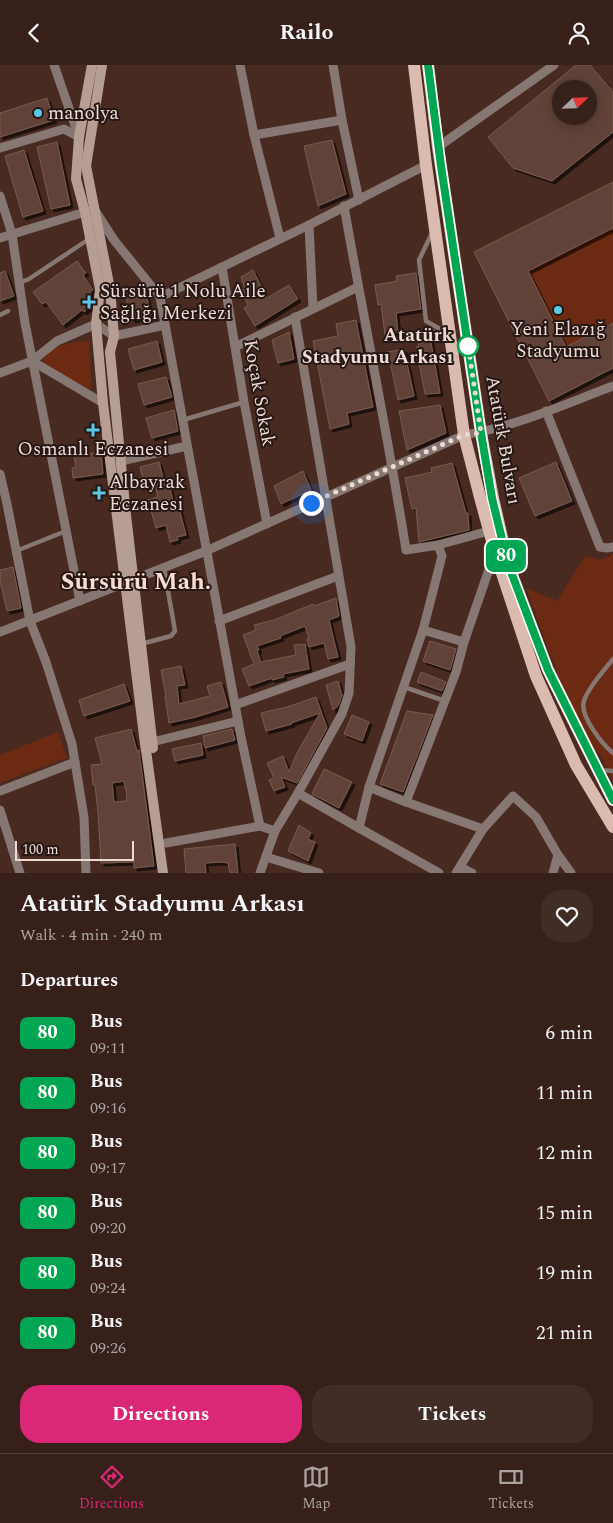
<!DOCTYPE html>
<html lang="en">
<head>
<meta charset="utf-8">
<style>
  :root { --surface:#362019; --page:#412d26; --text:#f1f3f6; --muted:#aaa3a2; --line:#503e38; --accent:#db2777 }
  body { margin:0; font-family:Spectral,serif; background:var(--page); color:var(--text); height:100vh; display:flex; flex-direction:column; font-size:19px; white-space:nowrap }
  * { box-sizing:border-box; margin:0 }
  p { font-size:16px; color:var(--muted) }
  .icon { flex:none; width:28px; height:28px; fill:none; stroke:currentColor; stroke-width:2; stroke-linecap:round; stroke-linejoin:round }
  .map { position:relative; height:808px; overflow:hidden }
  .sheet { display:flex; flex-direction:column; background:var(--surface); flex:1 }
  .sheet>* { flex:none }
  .badge { padding:0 10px; border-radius:8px; font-size:18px; line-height:32px }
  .needle { width:32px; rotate:67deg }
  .fabs { position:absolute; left:552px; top:15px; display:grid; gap:10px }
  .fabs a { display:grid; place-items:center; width:45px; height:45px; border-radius:50%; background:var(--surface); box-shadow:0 2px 12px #0003,0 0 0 1px var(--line); font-size:25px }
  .scale { position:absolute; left:15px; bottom:12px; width:119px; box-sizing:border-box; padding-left:5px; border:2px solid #eedad4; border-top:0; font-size:14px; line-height:18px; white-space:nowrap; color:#eedad4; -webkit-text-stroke:4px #251713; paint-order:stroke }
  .you { position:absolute; width:25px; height:25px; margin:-12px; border:4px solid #fff; border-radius:50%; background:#1a73e8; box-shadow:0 0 0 8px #1a73e833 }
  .map>.badge { position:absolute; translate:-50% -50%; box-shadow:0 0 0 2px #fff }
  h2 { padding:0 20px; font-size:19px; line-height:45px }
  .round { display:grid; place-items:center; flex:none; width:52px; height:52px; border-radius:20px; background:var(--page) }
  .headline { display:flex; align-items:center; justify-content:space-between; height:85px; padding:0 20px }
  h1 { font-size:24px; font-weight:700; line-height:38px }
  .primary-button { display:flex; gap:10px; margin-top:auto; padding:10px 20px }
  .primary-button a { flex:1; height:58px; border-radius:20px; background:var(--accent); color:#fff; font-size:20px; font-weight:700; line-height:58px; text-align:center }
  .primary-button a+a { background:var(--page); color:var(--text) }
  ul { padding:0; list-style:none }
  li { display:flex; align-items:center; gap:15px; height:60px; padding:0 20px }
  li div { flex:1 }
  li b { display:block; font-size:19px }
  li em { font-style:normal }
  li .badge { min-width:55px; font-weight:700; text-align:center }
  header { display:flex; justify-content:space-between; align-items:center; height:65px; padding:0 20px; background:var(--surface); font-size:22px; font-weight:700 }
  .menu { display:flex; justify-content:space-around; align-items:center; height:70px; border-top:1px solid var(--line); background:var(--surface); font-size:14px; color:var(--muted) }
  .menu a { display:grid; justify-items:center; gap:2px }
  .menu .active { color:var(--accent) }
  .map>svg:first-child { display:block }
  .green { fill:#6c2a13 }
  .building { fill:#614238; stroke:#7b5a4f; fill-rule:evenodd; filter:url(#shadow) }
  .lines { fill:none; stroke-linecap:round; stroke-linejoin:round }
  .lane { stroke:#877772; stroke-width:4.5 }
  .street { stroke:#877772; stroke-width:9 }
  .secondary { stroke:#b79e95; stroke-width:10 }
  .primary { stroke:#dbbbb0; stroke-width:12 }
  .line-casing { stroke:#fff; stroke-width:11 }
  .line { stroke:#00a651; stroke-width:8 }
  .walk { stroke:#eedad4; stroke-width:5; stroke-dasharray:0 9 }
  .poi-dot { fill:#5bc8e6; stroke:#251713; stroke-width:2 }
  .stop-dot { fill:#fff; stroke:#00a651; stroke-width:2.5 }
  .labels { text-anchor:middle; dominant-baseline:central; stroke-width:4; stroke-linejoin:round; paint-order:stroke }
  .poi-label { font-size:19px; fill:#eedad4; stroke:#251713; text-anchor:start }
  .stop-label { font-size:19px; font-weight:bold; fill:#eedad4; stroke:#251713; text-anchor:end }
  .street-label { font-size:19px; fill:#eedad4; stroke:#251713 }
  .district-label { font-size:24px; font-weight:bold; fill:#fadbd1; stroke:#251713 }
</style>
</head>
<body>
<header><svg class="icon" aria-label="back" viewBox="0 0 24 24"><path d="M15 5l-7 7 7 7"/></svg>Railo<svg class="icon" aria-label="person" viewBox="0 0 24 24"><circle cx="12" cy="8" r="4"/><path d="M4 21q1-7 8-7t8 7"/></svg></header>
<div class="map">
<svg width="613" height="808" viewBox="0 0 613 808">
  <defs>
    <filter id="shadow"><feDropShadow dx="3" dy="3" stdDeviation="0" flood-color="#0009"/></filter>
  </defs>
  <rect width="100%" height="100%" fill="#482a21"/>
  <g class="green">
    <polygon points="613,117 613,303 549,336 474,187"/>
    <path d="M89,276L92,325L52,305L42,295C58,278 66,278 89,276Z"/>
    <polygon points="613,489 613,716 600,689 595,687 560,615 526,523 557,536 585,491 599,495"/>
    <polygon points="58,667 67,693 0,718 0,690"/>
  </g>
  <g class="building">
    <path d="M576,0H590L613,27V67L552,116L513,103L488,72ZM561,24H589V51H561Z"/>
    <polygon points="47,33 54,55 0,72 0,48"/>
    <polygon points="332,75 346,129 318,141 304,81"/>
    <polygon points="57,77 70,140 51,144 37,82"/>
    <polygon points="24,85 43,146 23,152 5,91"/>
    <polygon points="613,117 613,163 528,206 566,282 613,258 613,303 549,336 474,187"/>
    <polygon points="77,196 86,208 83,210 93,225 90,227 92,232 91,233 92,235 91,241 84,247 82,245 63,260 46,237 42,239 33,227"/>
    <polygon points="253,205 267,233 289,220 298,234 255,261 244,243 248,241 242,225 245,224 241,212"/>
    <polygon points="5,206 14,231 0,236 0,208"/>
    <polygon points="416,208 421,244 396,248 398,268 385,270 381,239 378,240 375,220 397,216 396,211"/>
    <polygon points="145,224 151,250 132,255 126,233 137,230 136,226"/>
    <polygon points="356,255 373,342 347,348 349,359 330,364 313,276 338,271 336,259"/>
    <polygon points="433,264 436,266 436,271 430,272 440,328 425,329 416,282 419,282 416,267"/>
    <polygon points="289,267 294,294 278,298 272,275"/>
    <polygon points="157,276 162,297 134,305 128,284"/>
    <polygon points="404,284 414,331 398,335 388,287"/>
    <polygon points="166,312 172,332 144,340 138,319"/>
    <polygon points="440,340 446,368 407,385 399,346"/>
    <polygon points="174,345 178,366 152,373 146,353"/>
    <polygon points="101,387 103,409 73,413 72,403 76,402 74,391"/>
    <polygon points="159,397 165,420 169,419 175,444 179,443 186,470 177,472 178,475 170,477 166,460 156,463 148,435 158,432 154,416 144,418 140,402"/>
    <polygon points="556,397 572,436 535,451 519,413"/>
    <polygon points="452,398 466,448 468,448 469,465 419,477 416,443 412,444 405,413 432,407 431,403"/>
    <polygon points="303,406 311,425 281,439 274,421"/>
    <polygon points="13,502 21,543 7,546 0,516 0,505"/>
    <polygon points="336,533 339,551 329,555 338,592 328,594 324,578 309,582 307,574 309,574 305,561 280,571 281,573 257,581 259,585 257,586 261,597 296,590 294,580 305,579 309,604 283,609 284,612 272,615 272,613 249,621 242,604 254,599 243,570 256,565 254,560 274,555 313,539 314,541"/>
    <polygon points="430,576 456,584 450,605 423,596"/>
    <polygon points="181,601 185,620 177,621 179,639 210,631 207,621 221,617 228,642 196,652 169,658 165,631 166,631 161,605"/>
    <polygon points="421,607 446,617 442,626 417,617"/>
    <polygon points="338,616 342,630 338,641 333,645 326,620"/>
    <polygon points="124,619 130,636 84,651 79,635"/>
    <polygon points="316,632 327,663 297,718 281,712 285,722 274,726 269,715 274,713 267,698 283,691 289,707 297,688 320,648 291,658 292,659 266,666 261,648 287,642"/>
    <polygon points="407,646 433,650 403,727 380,719"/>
    <polygon points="352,650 369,657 362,676 344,669"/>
    <path d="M131,664L137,686L139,685L154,801L134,803V797L101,798L98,748L95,720H93L91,700L102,699L95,673ZM124,716L125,723H126L127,736L114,737L112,718Z"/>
    <polygon points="232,664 235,675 205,683 203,671"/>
    <polygon points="201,678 203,690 175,696 172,684"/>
    <polygon points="324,704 352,717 339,743 312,729"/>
    <polygon points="299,760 311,768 308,774 315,777 308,796 288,786"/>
    <polygon points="235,779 238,808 230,808 228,798 221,797 205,798 206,808 186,808 184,784"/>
  </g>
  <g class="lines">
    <g class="lane">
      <polyline points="432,168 419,195 426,256 447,268"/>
      <polyline points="19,218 29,214 89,174"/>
      <polyline points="0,250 8,246"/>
      <polyline points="183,355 244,337"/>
      <polyline points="16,486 66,466"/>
      <polyline points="141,579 171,571 175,566 164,503"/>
      <path d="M613,594C605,604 587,624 584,636C579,650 602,679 613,688"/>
      <polyline points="404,622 445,636"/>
      <polyline points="599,705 613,706"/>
    </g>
    <g class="street">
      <polyline points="54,0 79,72"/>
      <polyline points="240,0 254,70 280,173"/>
      <polyline points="333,0 342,55 359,135"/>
      <polyline points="254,70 342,55"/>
      <polyline points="438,82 554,0"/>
      <polyline points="0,83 64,64 79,72"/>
      <polyline points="0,131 12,169 25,258 80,536"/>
      <polyline points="96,147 114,175 160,232 241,672 260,761 275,766 260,808"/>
      <polyline points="309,160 313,243"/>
      <polyline points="0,173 85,147"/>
      <polyline points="222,202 244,337 267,459"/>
      <polyline points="160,232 309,160 426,100"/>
      <polyline points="235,282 358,222"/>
      <polyline points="32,296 103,338"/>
      <polyline points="0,308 32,296 57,276 96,259 114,271 165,260"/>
      <polyline points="546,346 600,482 607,483 613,482"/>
      <polyline points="121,396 187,381"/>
      <polyline points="0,409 7,439 30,556 46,597 72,679 84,752 86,808"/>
      <polyline points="438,480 489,466"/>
      <polyline points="219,556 338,511"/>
      <polyline points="423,565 464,577"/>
      <path d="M0,567L206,486L464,370C515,362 565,339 613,321"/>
      <polyline points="235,640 350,599"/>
      <polyline points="152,677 238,656"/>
      <polyline points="369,722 406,737 483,764 456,808"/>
      <polyline points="0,726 75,697"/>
      <path d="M298,728L359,763L369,722L423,565L442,491L438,480L406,485C388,370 364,256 344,141"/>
      <polyline points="406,737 456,607 464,577 495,487"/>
      <polyline points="0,745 20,808"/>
      <polyline points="359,763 439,808"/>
      <polyline points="483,764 513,731 536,752 558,790 571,808"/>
      <polyline points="275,766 298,728 342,649 349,628 351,582 295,252"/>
      <polyline points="166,778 260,761"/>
      <polyline points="266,792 319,808"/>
      <polyline points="460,802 472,808"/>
      <polyline points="553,808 558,790"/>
    </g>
    <g class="secondary">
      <polyline points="92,0 79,72 76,114 85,147 100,224 96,259 103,338 144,671 163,808"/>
      <polyline points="102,0 86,101 110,224 114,271 110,287 126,450 153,683"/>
    </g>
    <g class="primary">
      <polyline points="414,0 426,100 464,370 481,436 495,487 536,611 576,700 613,762"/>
      <polyline points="428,0 438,82 481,368 493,433 508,499 548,605 613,735"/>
    </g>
  </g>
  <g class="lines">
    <g class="line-casing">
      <polyline id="line" points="428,0 441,101 481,368 492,433 508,499 548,605 613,735"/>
    </g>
    <use href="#line" class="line"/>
    <polyline class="walk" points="311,438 464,370 481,368 467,272 468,281"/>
  </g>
  <g class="poi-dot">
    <circle cx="38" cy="48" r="5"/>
    <path d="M86.5 229.5h5v5h5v5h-5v5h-5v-5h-5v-5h5z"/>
    <circle cx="558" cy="245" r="5"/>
    <path d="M90.5 357.5h5v5h5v5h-5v5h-5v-5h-5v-5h5z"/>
    <path d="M96.5 420.5h5v5h5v5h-5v5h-5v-5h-5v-5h5z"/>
  </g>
  <circle class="stop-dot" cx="468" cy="281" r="10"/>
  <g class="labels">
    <g class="poi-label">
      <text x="48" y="48">manolya</text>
      <text x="100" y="226">Sürsürü 1 Nolu Aile<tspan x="100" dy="22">Sağlığı Merkezi</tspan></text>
      <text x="558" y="264" text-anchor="middle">Yeni Elazığ<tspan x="558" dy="22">Stadyumu</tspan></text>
      <text x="93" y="384" text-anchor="middle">Osmanlı Eczanesi</text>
      <text x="109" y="417">Albayrak<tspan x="109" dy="22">Eczanesi</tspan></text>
    </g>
    <g class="stop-label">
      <text x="453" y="270">Atatürk<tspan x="453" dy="22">Stadyumu Arkası</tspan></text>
    </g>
    <g class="street-label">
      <text transform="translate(259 328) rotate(80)">Koçak Sokak</text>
      <text transform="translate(503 375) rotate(80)">Atatürk Bulvarı</text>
    </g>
    <g class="district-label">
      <text x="136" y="517">Sürsürü Mah.</text>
    </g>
  </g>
</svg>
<div class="fabs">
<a><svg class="needle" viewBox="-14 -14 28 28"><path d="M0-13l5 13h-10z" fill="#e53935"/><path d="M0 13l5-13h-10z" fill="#aaa3a2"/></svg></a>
</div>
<div class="scale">100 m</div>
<div class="you" style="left:311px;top:438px"></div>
<b class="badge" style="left:506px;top:491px;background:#00a651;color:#fff">80</b>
</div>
<section class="sheet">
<div class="headline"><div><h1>Atatürk Stadyumu Arkası</h1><p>Walk · 4 min · 240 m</p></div><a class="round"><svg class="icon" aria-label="heart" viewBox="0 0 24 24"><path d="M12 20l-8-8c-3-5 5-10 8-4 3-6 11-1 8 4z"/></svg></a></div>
<h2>Departures</h2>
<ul>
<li><span class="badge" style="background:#00a651;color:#fff">80</span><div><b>Bus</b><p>09:11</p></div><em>6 min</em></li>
<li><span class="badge" style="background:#00a651;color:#fff">80</span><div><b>Bus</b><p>09:16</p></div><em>11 min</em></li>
<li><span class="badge" style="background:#00a651;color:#fff">80</span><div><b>Bus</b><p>09:17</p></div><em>12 min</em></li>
<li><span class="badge" style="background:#00a651;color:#fff">80</span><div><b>Bus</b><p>09:20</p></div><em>15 min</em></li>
<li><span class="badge" style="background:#00a651;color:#fff">80</span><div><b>Bus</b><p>09:24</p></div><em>19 min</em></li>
<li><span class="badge" style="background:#00a651;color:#fff">80</span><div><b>Bus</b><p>09:26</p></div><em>21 min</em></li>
</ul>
<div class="primary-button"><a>Directions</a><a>Tickets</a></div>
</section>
<nav class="menu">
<a class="active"><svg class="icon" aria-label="directions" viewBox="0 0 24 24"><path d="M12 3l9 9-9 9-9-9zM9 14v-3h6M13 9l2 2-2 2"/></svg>Directions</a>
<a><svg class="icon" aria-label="map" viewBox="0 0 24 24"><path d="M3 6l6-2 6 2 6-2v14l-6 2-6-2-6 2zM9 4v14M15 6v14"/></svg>Map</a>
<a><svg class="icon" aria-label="tickets" viewBox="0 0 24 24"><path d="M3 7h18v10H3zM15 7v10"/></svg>Tickets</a>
</nav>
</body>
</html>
